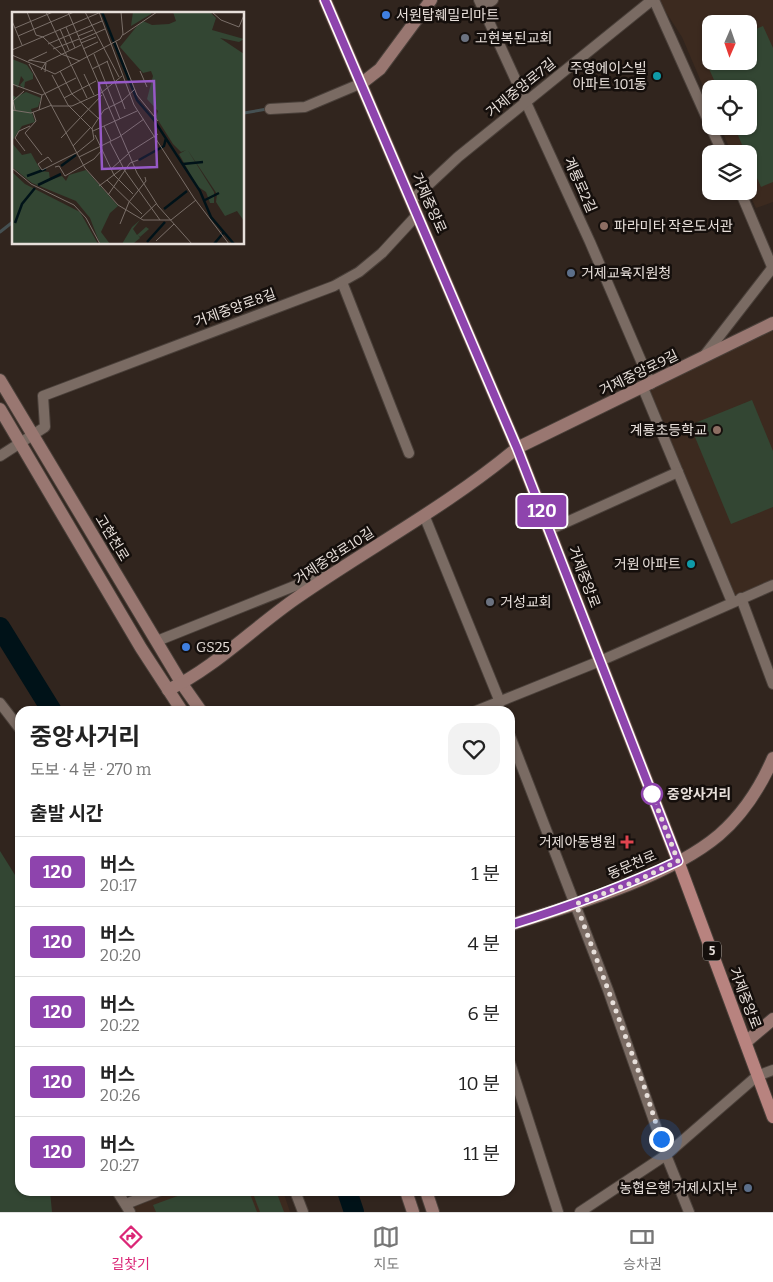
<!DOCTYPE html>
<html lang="ko">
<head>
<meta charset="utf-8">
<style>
  :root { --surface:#fff; --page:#f2f2f2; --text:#222; --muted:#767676; --line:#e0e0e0; --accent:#db2777 }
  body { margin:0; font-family:Bitter,"Noto Sans KR",serif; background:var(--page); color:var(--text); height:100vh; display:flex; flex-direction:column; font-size:19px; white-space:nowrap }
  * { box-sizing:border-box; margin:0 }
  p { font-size:16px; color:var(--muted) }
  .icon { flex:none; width:28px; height:28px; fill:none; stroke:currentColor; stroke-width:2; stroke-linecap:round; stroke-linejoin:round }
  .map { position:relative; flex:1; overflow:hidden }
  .panel { position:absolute; left:15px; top:706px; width:500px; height:490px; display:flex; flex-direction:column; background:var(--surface); border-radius:15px; box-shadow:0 1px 4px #0004 }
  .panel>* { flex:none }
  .badge { padding:0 10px; border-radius:4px; font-size:18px; line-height:32px }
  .needle { width:32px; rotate:182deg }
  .controls { position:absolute; left:702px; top:15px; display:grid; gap:10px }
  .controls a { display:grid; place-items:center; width:55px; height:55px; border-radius:10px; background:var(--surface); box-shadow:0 1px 4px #0004; font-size:25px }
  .you { position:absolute; width:25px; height:25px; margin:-12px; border:4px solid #fff; border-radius:50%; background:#1a73e8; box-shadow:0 0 0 8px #1a73e833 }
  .map>.badge { position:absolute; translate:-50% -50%; box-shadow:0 0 0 2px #fff }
  h2 { padding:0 15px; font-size:19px; line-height:45px }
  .round { display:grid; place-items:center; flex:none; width:52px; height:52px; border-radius:15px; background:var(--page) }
  .head { display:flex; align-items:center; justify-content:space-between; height:85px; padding:0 15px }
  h1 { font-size:24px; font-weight:700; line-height:38px }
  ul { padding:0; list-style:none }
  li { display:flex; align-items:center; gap:15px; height:70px; padding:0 15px; border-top:1px solid var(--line) }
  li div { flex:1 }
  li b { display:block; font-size:19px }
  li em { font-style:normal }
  li .badge { min-width:55px; font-weight:700; text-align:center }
  .menu { display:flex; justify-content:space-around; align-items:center; height:70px; border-top:1px solid var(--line); background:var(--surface); font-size:14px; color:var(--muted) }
  .menu a { display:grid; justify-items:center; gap:2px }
  .menu .current { color:var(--accent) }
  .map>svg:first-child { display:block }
  .built { fill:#3c2a1f; fill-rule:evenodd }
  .green { fill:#334633 }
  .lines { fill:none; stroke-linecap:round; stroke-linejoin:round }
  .stream { stroke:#455052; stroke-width:3 }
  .river { stroke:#001218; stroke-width:20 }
  .street-casing { stroke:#4a403a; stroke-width:12 }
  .secondary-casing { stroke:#4a403a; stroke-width:14 }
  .primary-casing { stroke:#4a403a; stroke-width:14 }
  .street { stroke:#7a6b63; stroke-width:10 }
  .secondary { stroke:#997771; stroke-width:12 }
  .primary { stroke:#b8837f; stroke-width:12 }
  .line-casing { stroke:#fff; stroke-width:11 }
  .line { stroke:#8e44ad; stroke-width:8 }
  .walk { stroke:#e7dfda; stroke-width:5; stroke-dasharray:0 9 }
  .shop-dot { fill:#3f7fe0; stroke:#150f0c; stroke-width:2 }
  .worship-dot { fill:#6b7280; stroke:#150f0c; stroke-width:2 }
  .culture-dot { fill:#0f9aa8; stroke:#150f0c; stroke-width:2 }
  .education-dot { fill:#8d6e63; stroke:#150f0c; stroke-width:2 }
  .service-dot { fill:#5c6f8a; stroke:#150f0c; stroke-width:2 }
  .stop-dot { fill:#fff; stroke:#8e44ad; stroke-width:2.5 }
  .health-dot { fill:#e0444e; stroke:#150f0c; stroke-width:2 }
  .labels { text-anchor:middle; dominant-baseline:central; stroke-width:5; stroke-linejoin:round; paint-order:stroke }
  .shield { fill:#150f0c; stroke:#a8a19c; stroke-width:1 }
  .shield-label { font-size:12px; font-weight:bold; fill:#e7dfda }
  .poi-label { font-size:14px; fill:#e7dfda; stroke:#150f0c; text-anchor:start }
  .street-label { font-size:14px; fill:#e7dfda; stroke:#150f0c }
  .stop-label { font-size:14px; font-weight:bold; fill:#e7dfda; stroke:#150f0c; text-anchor:start }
  .inset-river { fill:none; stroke:#001218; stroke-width:2.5 }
  .inset-road { fill:none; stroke:#7a6f69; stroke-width:1 }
  .view { fill:#9659c6; fill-opacity:0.15; stroke:#9659c6; stroke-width:2.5 }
  .inset-edge { fill:none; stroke:#e7dfda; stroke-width:2.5 }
</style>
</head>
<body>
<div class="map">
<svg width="773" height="1212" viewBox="0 0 773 1212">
  <rect width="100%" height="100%" fill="#31251e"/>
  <g class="built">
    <path d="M658,0H773V202L756,208L748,191L749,154H732L720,126H749V89H711V105L682,37ZM711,24H749V61H711Z"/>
    <polygon points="773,323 773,585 732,602 643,388"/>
    <polygon points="175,1191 283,1191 290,1212 133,1212 131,1208"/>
  </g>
  <g class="green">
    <polygon points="763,26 773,48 773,182 761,187 749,160 749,154 746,154 734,126 749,126 749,89 718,89 702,53 711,49 711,61 749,61 749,32"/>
    <polygon points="752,400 773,451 773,507 731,524 690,425"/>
    <polygon points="0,851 20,883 20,1191 50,1191 52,1212 0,1212"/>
    <polygon points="191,1191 249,1191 257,1212 156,1212 153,1205"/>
    <polygon points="252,1191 276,1191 284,1212 260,1212"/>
  </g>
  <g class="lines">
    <g class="stream">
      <polyline points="244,113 267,109"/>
      <polyline points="0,232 14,221"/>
    </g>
    <g class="river">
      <polyline points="0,627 52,711"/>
      <polyline points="347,1191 354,1212"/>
    </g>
    <g class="street-casing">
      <g id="street">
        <polyline points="479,0 590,242 651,384"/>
        <polyline points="654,0 723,154"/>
        <polyline points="482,7 493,0"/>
        <polyline points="270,109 305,107 362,83"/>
        <polyline points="740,191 773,269"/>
        <polyline points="411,201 458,157 652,0"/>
        <polyline points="342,282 409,453"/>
        <polyline points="704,356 773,267"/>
        <polyline points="643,388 732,602"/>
        <polyline points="0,456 45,427 43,396 334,286 359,272 382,253 417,215"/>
        <polyline points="424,515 500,702"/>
        <polyline points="549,530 678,472"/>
        <polyline points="741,598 773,684"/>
        <polyline points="157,641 327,573"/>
        <polyline points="0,703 20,729"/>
        <polyline points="476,711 600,661 773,585"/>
        <polyline points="510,736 608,990 666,1155 689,1212"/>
        <polyline points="510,1063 558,1212"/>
        <polyline points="117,1191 130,1212"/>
        <polyline points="295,1191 303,1212"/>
        <polyline points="126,1204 159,1191"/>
        <polyline points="580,1212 666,1155 757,1076 773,1070"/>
      </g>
    </g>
    <g class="secondary-casing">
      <g id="secondary">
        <polyline points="362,83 380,69 431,0"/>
        <polyline points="0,380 182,684 201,711"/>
        <polyline points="0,409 141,648 182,711"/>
        <path d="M168,690C216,667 254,627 298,597C370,547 449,505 517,448L773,323"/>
        <path d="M510,925C573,905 668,878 719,835C742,815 761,786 773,758"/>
        <polyline points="746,1042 773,1019"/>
        <polyline points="406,1191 413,1212"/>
        <polyline points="426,1191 433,1212"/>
      </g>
    </g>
    <g class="primary-casing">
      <polyline id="primary" points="325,0 517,448 678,861 773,1117"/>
    </g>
    <use href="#street" class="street"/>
    <use href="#secondary" class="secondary"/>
    <use href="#primary" class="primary"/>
  </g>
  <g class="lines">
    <g class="line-casing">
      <path id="line" d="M325,0L517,448L678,861C623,887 568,907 510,925"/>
    </g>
    <use href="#line" class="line"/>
    <polyline class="walk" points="652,794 678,861 634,882 576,904 644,1086 661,1139"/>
  </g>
  <g class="shop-dot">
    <circle cx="386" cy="15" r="5"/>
    <circle cx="186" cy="647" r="5"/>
  </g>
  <g class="worship-dot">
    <circle cx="465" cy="38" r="5"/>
    <circle cx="490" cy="602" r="5"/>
  </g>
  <g class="culture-dot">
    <circle cx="657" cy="76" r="5"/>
    <circle cx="691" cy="564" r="5"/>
  </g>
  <g class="education-dot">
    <circle cx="604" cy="226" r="5"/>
    <circle cx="717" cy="430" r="5"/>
  </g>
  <g class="service-dot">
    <circle cx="571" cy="273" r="5"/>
    <circle cx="748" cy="1188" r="5"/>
  </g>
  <circle class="stop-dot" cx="652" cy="794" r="10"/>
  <path class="health-dot" d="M624.5 834.5h5v5h5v5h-5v5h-5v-5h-5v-5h5z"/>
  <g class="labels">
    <rect class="shield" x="703" y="941.5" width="18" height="19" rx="4"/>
    <g class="shield-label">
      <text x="712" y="951">5</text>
    </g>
    <g class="poi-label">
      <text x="396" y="15">서원탑훼밀리마트</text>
      <text x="475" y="38">고현복된교회</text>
      <text x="647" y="68" text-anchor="end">주영에이스빌<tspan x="647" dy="16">아파트 101동</tspan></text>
      <text x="614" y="226">파라미타 작은도서관</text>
      <text x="581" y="273">거제교육지원청</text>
      <text x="707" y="430" text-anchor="end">계룡초등학교</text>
      <text x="681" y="564" text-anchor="end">거원 아파트</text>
      <text x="500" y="602">거성교회</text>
      <text x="196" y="647">GS25</text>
      <text x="616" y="842" text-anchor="end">거제아동병원</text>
      <text x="738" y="1188" text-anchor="end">농협은행 거제시지부</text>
    </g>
    <g class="street-label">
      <text transform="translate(521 88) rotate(-39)">거제중앙로7길</text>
      <text transform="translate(580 185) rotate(66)">계룡로2길</text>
      <text transform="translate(429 203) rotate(66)">거제중앙로</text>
      <text transform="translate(235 308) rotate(-20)">거제중앙로8길</text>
      <text transform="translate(639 373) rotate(-26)">거제중앙로9길</text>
      <text transform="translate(112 538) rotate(59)">고현천로</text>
      <text transform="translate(334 556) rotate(-33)">거제중앙로10길</text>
      <text transform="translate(584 577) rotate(69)">거제중앙로</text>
      <text transform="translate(632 865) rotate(-23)">동문천로</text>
      <text transform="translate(745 998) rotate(69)">거제중앙로</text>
    </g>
    <g class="stop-label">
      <text x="667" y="794">중앙사거리</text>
    </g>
  </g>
  <g transform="translate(12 12)">
    <rect width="232" height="232" fill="#31251e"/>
    <path d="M121,0H139V2L119,14ZM161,0H198L204,6L200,18L232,27L227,30L208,26L232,42V209L225,199L213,204L204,190L205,182L175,137L202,180V191H198L194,180L185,174L167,142L174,138L169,140L161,132L144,105L146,99L135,87L141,64L139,59L131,61L108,35L125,14L131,9L140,13L157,12L164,9ZM0,47L15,53L21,62V67L13,70L12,77L8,73L12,68L9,64L6,76L0,71ZM14,80L29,86L26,95L19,97L23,110L10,114L0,129V83L4,85ZM0,131L10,143L19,141L29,159L37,160L38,168L50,164L54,169L57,163L74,158L106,194L98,201L89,220L98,232H88L78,206L64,189L20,171L0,155ZM0,160L13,172L68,200L86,232H0ZM128,208L121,217L125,223L134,215L137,217L128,225L126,223L128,226L122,231L110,232L120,215Z" fill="#334633"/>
    <path class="inset-river" d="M90,0L125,88L142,108L188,179L199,205L222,232M127,148L152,134L154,126M171,152L191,150M49,154L64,143M15,164L34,157M26,173L49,162M193,188L207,181M152,197L175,179M3,211L10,192L23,176M135,230L153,210M202,232L212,220"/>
    <path class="inset-road" d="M15,0L24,23L31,25L49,42L68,49M34,0L75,86M56,0L125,161L146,194L180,232M73,0L107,65M87,0L122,93L182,186L217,232M200,0L209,8L227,15L232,3M0,9L10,33M54,15L63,36M3,16L41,0M48,17L57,38M111,23L145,0M6,24L62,0M66,24L81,18M68,28L93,17M104,30L125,83L146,109M69,31L84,25M36,32L90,9M41,37L67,27M71,37L86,30M0,38L89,0M82,42L108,107M0,43L43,62L108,27L111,22L109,0M17,48L34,51L33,60M16,49L35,40M95,49L113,97M17,52L73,156L106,193L131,208H159L184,188M80,57L96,49M29,58L34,50L69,33M48,59L60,82L87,107M128,59L135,75M72,62L82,83M40,63L56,93L80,117M0,72L30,83L64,66M52,86L84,69M40,94H60L89,81L110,64M0,98L19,101L40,93M3,98L1,89L12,79M27,98L30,83M21,100L24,109L13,121L30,143M92,114L99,129M81,119L125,99M83,123L102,163L121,182M49,126L90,83M98,130L113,159L148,208M61,134L79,115M13,139L3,126L7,119L18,114M116,141L146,122M67,145L107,125L132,107M40,150L36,145L26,152L30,158L66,140L82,127L80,116L92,98L110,89L123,77M43,155L47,154L53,164L82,147L90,138M0,156L19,172L62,193L74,206L88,232M99,157L116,142M95,168L130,202M87,174L111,156M96,183L118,151L126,148M128,207L145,191M108,212L117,190L134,169L133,165M144,229L162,212"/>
    <path class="view" d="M142,69L145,155L90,157L87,71Z"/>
    <rect width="232" height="232" class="inset-edge"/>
  </g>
</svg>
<div class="controls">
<a><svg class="needle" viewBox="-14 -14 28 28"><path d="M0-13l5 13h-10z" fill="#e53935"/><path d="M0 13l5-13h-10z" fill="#767676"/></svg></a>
<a><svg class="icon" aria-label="locate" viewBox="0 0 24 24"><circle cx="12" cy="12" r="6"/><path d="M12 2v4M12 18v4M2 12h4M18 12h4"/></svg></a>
<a><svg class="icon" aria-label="layers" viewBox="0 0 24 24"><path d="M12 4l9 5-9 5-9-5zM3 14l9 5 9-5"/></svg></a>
</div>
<div class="you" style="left:661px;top:1139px"></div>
<b class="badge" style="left:542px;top:511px;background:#8e44ad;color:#fff">120</b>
<section class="panel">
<div class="head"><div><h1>중앙사거리</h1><p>도보 · 4 분 · 270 m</p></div><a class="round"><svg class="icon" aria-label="heart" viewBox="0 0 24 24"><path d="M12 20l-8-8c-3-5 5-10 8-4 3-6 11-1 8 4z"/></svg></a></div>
<h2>출발 시간</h2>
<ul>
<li><span class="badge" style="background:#8e44ad;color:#fff">120</span><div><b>버스</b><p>20:17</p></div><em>1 분</em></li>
<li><span class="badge" style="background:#8e44ad;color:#fff">120</span><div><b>버스</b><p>20:20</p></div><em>4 분</em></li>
<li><span class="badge" style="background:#8e44ad;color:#fff">120</span><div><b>버스</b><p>20:22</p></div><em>6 분</em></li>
<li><span class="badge" style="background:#8e44ad;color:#fff">120</span><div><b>버스</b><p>20:26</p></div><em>10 분</em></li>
<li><span class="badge" style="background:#8e44ad;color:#fff">120</span><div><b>버스</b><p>20:27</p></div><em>11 분</em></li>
</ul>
</section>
</div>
<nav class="menu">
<a class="current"><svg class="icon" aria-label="directions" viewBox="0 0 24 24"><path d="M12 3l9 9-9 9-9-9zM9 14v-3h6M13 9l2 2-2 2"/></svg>길찾기</a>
<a><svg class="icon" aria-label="map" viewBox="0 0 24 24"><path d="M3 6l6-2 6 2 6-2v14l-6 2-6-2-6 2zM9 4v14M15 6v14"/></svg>지도</a>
<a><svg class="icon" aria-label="tickets" viewBox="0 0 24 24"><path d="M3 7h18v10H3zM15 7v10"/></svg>승차권</a>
</nav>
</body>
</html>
